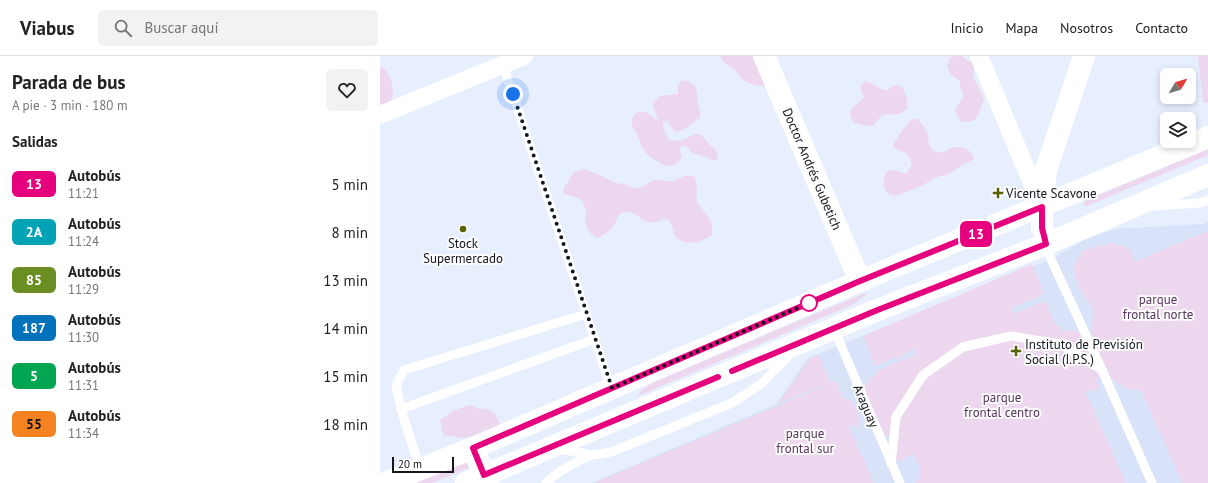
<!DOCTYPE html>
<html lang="es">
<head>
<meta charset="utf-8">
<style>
  :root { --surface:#fff; --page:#f2f2f2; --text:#222; --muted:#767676; --line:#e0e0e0 }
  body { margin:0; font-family:"PT Sans",sans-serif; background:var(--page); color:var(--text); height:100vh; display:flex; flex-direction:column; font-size:15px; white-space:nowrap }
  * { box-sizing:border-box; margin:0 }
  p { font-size:13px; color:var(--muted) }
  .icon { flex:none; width:22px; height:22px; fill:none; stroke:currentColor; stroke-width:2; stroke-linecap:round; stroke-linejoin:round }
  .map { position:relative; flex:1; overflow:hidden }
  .details { display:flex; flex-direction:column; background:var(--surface); width:380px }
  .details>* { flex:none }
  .badge { padding:0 8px; border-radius:6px; font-size:14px; line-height:26px }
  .needle { width:26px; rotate:52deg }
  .controls { position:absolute; left:780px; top:12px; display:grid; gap:8px }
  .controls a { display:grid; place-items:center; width:36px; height:36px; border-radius:6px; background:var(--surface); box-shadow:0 2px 6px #0003; font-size:20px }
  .scale { position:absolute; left:12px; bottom:10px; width:62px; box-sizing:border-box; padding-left:4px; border:2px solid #13161d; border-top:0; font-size:11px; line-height:14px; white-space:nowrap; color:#13161d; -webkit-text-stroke:3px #fcfcfc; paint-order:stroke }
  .you { position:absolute; width:20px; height:20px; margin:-10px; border:3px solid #fff; border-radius:50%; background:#1a73e8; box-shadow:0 0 0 6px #1a73e833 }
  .map>.badge { position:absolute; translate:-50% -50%; box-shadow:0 0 0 2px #fff }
  h2 { padding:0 12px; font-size:15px; line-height:36px }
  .round { display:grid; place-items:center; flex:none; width:42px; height:42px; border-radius:6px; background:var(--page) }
  .overview { display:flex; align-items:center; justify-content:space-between; height:68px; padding:0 12px }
  h1 { font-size:19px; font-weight:700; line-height:30px }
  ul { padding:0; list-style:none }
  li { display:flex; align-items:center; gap:12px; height:48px; padding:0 12px }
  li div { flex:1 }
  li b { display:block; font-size:15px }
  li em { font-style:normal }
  li .badge { min-width:44px; font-weight:700; text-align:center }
  header { display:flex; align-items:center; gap:24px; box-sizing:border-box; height:56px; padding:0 20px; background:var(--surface); border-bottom:1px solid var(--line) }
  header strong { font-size:19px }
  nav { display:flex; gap:22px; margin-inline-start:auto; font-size:14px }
  .search { width:280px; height:36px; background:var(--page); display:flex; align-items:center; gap:10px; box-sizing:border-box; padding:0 14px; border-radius:6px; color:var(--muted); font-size:15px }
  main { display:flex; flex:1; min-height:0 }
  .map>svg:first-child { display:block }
  .built { fill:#d8e2f8 }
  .green { fill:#edd7ee }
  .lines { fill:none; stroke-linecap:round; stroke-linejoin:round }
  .service { stroke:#fff; stroke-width:9 }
  .minor { stroke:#fff; stroke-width:18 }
  .tertiary { stroke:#fff; stroke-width:22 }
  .primary { stroke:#fff; stroke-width:22 }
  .line-casing { stroke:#fff; stroke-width:9 }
  .line { stroke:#e6007e; stroke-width:6 }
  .walk { stroke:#13161d; stroke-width:4; stroke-dasharray:0 7.2 }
  .poi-dot { fill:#586202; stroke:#fcfcfc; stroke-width:1.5 }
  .stop-dot { fill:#fff; stroke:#e6007e; stroke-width:2 }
  .labels { text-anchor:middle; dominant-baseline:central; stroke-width:4; stroke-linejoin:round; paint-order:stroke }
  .street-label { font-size:13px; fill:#13161d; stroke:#fcfcfc }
  .poi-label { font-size:13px; fill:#13161d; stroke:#fcfcfc; text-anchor:start }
  .park-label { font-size:13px; fill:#59365d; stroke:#fcfcfc }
</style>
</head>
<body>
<header>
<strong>Viabus</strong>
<div class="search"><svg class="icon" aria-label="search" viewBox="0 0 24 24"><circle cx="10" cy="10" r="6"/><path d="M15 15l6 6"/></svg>Buscar aquí</div>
<nav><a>Inicio</a><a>Mapa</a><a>Nosotros</a><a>Contacto</a></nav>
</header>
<main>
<section class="details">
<div class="overview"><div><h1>Parada de bus</h1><p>A pie · 3 min · 180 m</p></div><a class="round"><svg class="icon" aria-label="heart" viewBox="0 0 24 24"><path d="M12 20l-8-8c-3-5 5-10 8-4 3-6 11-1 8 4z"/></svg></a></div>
<h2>Salidas</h2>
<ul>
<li><span class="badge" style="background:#e6007e;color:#fff">13</span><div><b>Autobús</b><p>11:21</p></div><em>5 min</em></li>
<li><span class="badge" style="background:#00a3b4;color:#fff">2A</span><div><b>Autobús</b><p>11:24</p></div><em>8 min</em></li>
<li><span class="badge" style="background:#6b8e23;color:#fff">85</span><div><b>Autobús</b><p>11:29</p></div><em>13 min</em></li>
<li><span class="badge" style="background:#0072bc;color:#fff">187</span><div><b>Autobús</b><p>11:30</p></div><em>14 min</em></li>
<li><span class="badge" style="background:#00a651;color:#fff">5</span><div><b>Autobús</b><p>11:31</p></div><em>15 min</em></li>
<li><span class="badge" style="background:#f58220;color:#111">55</span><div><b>Autobús</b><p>11:34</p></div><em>18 min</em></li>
</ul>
</section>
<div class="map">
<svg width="828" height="427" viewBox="0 0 828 427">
  <rect width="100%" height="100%" fill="#e7efff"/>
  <polygon class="built" points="828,166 828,427 212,427 396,348 428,302 671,203 704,184 734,173 823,168"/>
  <g class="green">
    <path d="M340,0H374L390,29C382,32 368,28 362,23C359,21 358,16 354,13C345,7 346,10 340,0Z"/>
    <polygon points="575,0 581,0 592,7 594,12 593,21 598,30 604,44 598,60 595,64 586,66 581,65 578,62 575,54 583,41 583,37 581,33 579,24 571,19 567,11 570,2"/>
    <polygon points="818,0 828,0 828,47 823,46"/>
    <path d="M0,10C11,16 16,34 11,45L0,51Z"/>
    <path d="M306,24C319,29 317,37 318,48C319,53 321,56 320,61L305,73L300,75L295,76L287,65L283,66V71L289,84C293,85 297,85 302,84C308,83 316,75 322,80C325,82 326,85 328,87C334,93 338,94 338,102L334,105L326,101L312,97L306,90H301L300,95L302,99C300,106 295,109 289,110C284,110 281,107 277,105C263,98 262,90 256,76C254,73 251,70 252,65C253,53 268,53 274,63H278L273,51V47L280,40L298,38V29L301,25Z"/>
    <path d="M485,25C492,26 501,35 507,34C509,33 513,30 516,29L521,30L526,38L528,52L520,58L502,59L493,70H488L474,67C464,50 477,51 484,41C482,35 478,30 485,25Z"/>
    <path d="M532,63H537C543,70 551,76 548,86L553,95C556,96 560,97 563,96C566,96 568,93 571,92C581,89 592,93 594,103L581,110L569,118L554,122L542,130L515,140L510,139C508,137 505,134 504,131C503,124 505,112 514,114C520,115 521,118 527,117L532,108C528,92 520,98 513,90C515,84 528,66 532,63Z"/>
    <polygon points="828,93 828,99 707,150 704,149 705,145"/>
    <path d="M204,113L223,120V121C228,123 233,126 237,127C240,128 243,127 247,129C252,131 255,133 261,131C266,130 269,125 275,124C280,123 287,126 293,125C300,124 305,116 313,121C321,126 313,141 319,149C326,159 335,165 332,179L318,187L304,186L296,182L289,163C281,163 275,168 268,166C259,163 252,153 242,157C237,159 237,164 235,167C231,174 223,181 216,182C210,178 205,171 205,164C205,159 207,155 205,151C204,148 201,143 197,142C193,140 181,140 184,132C185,129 188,126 189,124C192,117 197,114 204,113Z"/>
    <polygon points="828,175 828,427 802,427 761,334 747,333 732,323 715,291 711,274 714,256 697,227 694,210 702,195 718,190 734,187 751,194 754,206"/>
    <polygon points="652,208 664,238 631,252 634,258 665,245 676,269 681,272 683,276 691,274 695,275 702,279 720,319 718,321 717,325 720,330 718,333 705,335 746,427 536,427 541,416 533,397 521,405 512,404 505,389 511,382 504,376 496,378 486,365 486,356 480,339 484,331 495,318 498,317 497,315 535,299 536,295 539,291 527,296 524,299 517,303 513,302 495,310 483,280"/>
    <polygon points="485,237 487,238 474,248 260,339 258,338 271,327"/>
    <path d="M439,299L450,326H455C459,331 460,337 462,340C464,343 467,343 470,345C477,350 479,360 479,368L476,371L468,369L494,427H214L440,332L444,329L399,347L429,303Z"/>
    <polygon points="90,349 99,353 104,352 113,356 116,359 120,369 101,379 82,382 63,379 60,364 75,354"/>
    <polygon points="87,406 89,409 88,412 52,427 35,427"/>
  </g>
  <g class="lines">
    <g class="service">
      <polyline points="123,9 231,332"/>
      <polyline points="774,150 820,147 828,144"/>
      <polyline points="666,188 671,203 722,314 772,427"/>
      <polyline points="454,273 520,427"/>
      <polyline points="21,353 215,283"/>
      <polyline points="180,393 212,399 231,396 352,347 381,328 410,298"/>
      <polyline points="511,408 516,361 543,319 583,291 631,280 680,288 722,314"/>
      <polyline points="40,413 21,353 16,329 24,314 206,258"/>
      <path d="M166,427C179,414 196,406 212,399"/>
    </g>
    <g class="minor">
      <polyline points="599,0 662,151"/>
      <polyline points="0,59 144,0"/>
    </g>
    <g class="tertiary">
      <polyline points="384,0 480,225"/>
      <polyline points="662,172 662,151 666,114 704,0"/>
      <polyline points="93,392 108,427"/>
    </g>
    <g class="primary">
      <polyline points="6,427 93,392 480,225 828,81"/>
      <polyline points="86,427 495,255 666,188 828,119"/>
    </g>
  </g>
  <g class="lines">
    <g class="line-casing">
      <polyline id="line" points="338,321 104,419 93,392 480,225 662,151 662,172 666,188 495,255 352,315"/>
    </g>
    <use href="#line" class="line"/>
    <polyline class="walk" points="133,38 232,332 436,244 429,247"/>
  </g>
  <g class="poi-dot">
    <path d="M616 131h4v4h4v4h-4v4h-4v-4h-4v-4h4z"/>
    <circle cx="83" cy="173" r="4"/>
    <path d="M634 289h4v4h4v4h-4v4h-4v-4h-4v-4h4z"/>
  </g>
  <circle class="stop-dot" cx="429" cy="247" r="8"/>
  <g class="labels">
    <g class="street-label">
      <text transform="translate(432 113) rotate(67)">Doctor Andrés Gubetich</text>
      <text transform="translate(486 350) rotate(67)">Araguay</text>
    </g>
    <g class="poi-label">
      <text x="626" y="137">Vicente Scavone</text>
      <text x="83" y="187" text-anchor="middle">Stock<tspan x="83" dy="15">Supermercado</tspan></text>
      <text x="645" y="288">Instituto de Previsión<tspan x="645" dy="15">Social (I.P.S.)</tspan></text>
    </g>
    <g class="park-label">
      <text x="778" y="243">parque<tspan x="778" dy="15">frontal norte</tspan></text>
      <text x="622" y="341">parque<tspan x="622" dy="15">frontal centro</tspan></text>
      <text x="425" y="377">parque<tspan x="425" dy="15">frontal sur</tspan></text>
    </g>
  </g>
</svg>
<div class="controls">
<a><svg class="needle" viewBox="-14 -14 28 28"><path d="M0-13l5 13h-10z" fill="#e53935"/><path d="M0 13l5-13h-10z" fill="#767676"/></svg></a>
<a><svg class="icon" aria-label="layers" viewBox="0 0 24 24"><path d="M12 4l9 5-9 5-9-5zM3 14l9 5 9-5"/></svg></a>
</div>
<div class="scale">20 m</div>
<div class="you" style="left:133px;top:38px"></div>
<b class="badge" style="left:596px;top:178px;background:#e6007e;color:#fff">13</b>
</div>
</main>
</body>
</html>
